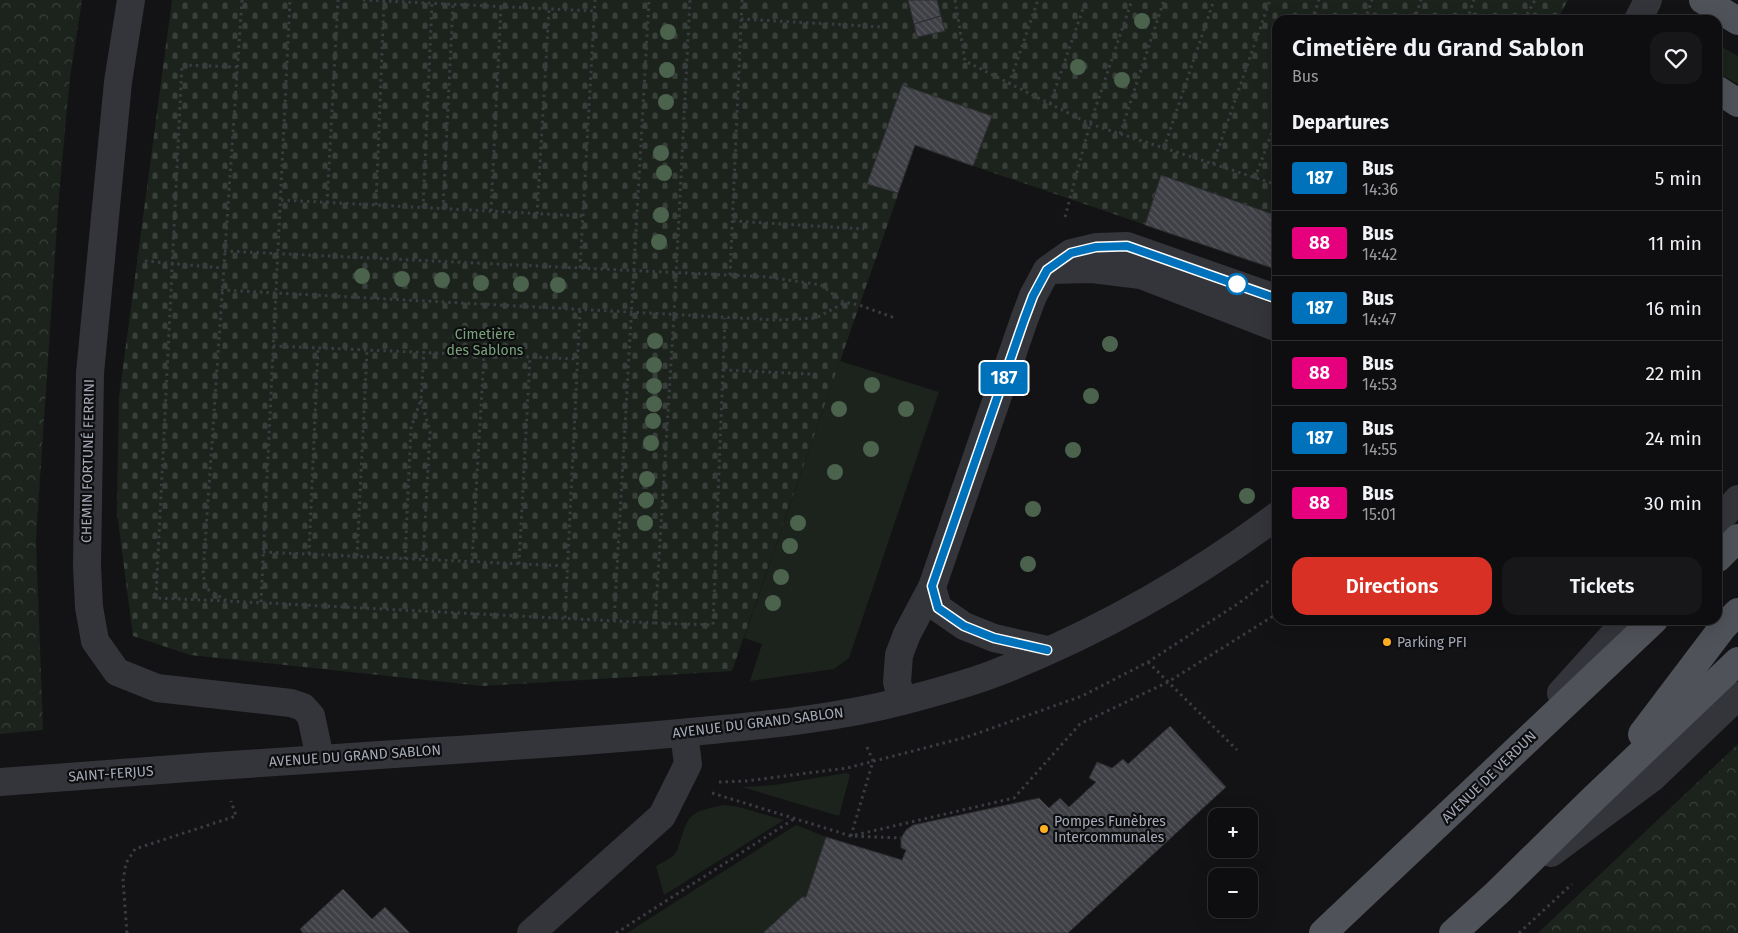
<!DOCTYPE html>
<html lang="en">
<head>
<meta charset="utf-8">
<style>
  :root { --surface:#0e0e10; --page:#171719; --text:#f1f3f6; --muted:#9b9c9f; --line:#2e2e30; --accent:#d93025 }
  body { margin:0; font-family:"Fira Sans",sans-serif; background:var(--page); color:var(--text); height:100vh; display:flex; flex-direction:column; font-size:19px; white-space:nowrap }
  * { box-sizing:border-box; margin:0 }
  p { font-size:16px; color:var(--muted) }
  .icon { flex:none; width:28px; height:28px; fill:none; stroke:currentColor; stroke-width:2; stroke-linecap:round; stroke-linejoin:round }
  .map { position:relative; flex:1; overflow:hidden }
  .side { position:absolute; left:1272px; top:15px; width:450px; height:610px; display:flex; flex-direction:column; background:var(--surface); border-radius:15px; box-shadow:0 5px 20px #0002,0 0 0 1px var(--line) }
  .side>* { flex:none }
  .badge { padding:0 10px; border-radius:4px; font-size:18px; line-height:32px }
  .tools { position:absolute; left:1208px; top:808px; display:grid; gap:10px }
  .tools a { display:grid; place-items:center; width:50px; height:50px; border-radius:10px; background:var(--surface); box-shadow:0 5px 20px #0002,0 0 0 1px var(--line); font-size:25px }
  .map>.badge { position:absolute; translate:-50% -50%; box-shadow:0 0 0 2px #fff }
  h2 { padding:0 20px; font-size:19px; line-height:45px }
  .round { display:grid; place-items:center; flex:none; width:52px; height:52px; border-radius:15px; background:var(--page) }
  .head { display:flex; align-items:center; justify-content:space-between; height:85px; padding:0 20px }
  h1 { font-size:24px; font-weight:600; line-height:38px }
  .cta { display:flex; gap:10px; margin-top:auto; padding:10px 20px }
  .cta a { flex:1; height:58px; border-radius:15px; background:var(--accent); color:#fff; font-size:20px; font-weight:600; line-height:58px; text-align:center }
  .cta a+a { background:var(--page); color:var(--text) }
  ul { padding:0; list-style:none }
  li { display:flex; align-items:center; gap:15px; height:65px; padding:0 20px; border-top:1px solid var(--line) }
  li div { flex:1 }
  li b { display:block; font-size:19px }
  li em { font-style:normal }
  li .badge { min-width:55px; font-weight:700; text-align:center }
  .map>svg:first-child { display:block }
  .grass { fill:#1b231c }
  .forest { fill:url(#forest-crowns) }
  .cemetery { fill:url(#cemetery-stones) }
  .building { fill:url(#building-back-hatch); stroke:#2d2d31 }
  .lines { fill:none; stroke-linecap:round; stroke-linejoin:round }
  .path { stroke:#3a3c42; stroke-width:3; stroke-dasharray:2.5 4; stroke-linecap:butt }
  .minor { stroke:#34353a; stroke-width:28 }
  .major { stroke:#50525a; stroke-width:28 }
  .tree { fill:#4b624d }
  .line-casing { stroke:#fff; stroke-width:11 }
  .line { stroke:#0072bc; stroke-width:8 }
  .stop-dot { fill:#fff; stroke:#0072bc; stroke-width:2.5 }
  .poi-dot { fill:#feb022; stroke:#0e0e10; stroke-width:2 }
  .labels { text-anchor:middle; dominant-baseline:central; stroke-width:4.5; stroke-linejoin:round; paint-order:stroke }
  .park-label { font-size:14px; fill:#79a37b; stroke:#0e0e10 }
  .street-label { font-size:14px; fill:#a4aab7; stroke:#0e0e10 }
  .poi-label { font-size:14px; fill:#a4aab7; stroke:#0e0e10; text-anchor:start }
</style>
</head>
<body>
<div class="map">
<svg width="1738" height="933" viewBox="0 0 1738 933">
  <defs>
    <pattern id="forest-crowns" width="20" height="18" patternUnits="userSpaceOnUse" patternTransform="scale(1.25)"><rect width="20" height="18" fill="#1b231c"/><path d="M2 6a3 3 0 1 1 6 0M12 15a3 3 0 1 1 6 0" fill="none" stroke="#39403b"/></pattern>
    <pattern id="cemetery-stones" width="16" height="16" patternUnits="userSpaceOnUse" patternTransform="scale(1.25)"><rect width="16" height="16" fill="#1b231c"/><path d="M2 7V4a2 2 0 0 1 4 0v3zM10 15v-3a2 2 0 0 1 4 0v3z" fill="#39403b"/></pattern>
    <pattern id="building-back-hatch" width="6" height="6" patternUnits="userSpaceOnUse" patternTransform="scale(1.25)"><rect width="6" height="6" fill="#3f4045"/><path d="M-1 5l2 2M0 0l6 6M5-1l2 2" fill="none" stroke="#58595e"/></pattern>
  </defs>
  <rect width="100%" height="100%" fill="#131315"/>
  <g class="grass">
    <polygon points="1718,45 1738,56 1738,84 1718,73"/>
    <polygon points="840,361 939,392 849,658 834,669 750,681 762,644 744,638"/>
    <polygon points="846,773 850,775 839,816 742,787 774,785"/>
    <path d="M724,805L739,807L784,820L664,895L656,866C661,863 668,860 673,856C677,852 678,847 680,842C689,811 693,812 724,805Z"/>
    <polygon points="796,825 826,837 806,897 763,933 627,933"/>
  </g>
  <g class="forest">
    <polygon points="0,0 82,0 70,77 59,195 36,539 43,730 0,734"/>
    <polygon points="1738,744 1738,933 1538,933"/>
  </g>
  <polygon class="cemetery" points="172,0 1568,0 1557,20 1278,20 1277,270 915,146 732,671 483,686 190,655 133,636 117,513 119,397"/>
  <g class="building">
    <polygon points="908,0 937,0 941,16 914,24"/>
    <polygon points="941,16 945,31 917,37 914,24"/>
    <polygon points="902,85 992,116 973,166 915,145 898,193 867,184"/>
    <polygon points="1161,175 1278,216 1278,270 1145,225"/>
    <polygon points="1170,726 1226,787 1068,933 763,933 802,897 806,897 826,837 902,860 906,850 901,848 901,838 906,830 913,825 1039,798 1049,808 1060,798 1069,807 1096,782 1089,778 1097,762 1112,768 1123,759 1128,764"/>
    <polygon points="343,889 372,919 385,907 410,933 303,933 300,929"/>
  </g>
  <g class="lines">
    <g class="path">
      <polyline points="242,0 203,575 207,589 227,601 655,623 674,315 690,0"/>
      <polyline points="363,0 594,11"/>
      <polyline points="955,0 965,61 1090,124 1278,185"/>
      <polyline points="741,19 884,27"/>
      <polyline points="1312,20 1319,0"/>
      <polyline points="1365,20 1372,0"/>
      <polyline points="1414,20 1421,0"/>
      <polyline points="1467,20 1474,0"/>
      <polyline points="1524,20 1535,0"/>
      <polyline points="1009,84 1038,0"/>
      <polyline points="1050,104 1086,0"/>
      <polyline points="1120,134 1164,0"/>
      <polyline points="1164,148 1214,0"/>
      <polyline points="1213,164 1270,0"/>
      <polyline points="1255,178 1278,116"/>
      <polyline points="281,200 583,216"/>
      <polyline points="327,203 338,0"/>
      <polyline points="376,205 384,1"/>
      <polyline points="423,208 432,3"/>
      <polyline points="443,209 453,4"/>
      <polyline points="491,211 501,7"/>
      <polyline points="537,214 549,9"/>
      <polyline points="1065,217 1090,124 1132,0"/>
      <polyline points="733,221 864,229"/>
      <polyline points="224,251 769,277 821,285 843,302 859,305 895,318"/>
      <polyline points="145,261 222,268"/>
      <polyline points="580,268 595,0"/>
      <polyline points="730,275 742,0"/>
      <polyline points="221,290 777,320 816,318 844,303"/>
      <polyline points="273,346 578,359"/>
      <polyline points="723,370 810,374"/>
      <polyline points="421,400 430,432 423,559"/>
      <polyline points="263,552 567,566"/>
      <polyline points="309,554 318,348"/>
      <polyline points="357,556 367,350"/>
      <polyline points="405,559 411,428 421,399 424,352"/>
      <polyline points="472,562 484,355"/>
      <polyline points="519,564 530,357"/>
      <polyline points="226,601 156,598 182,65 237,67"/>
      <polyline points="261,602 290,0"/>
      <polyline points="565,618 580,310"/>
      <polyline points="614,621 649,0"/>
      <polyline points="655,623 713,625 725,318"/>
      <polyline points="1148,662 1237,750"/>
      <polyline points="867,747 873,761 851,836 1014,798 1080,724 1168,682 1278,613"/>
      <polyline points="719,782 746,781 847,768 967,737 1082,696 1148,662 1239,603 1278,574"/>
      <polyline points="712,793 851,836 901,838"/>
      <polyline points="127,933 123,881 126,863 135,849 236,816 231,801"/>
      <polyline points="616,933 794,819"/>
      <polyline points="1519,933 1572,884"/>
    </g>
    <g class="minor">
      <polyline points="131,0 118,82 90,373 87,566 89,607 95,641 117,672 157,688 291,703 303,707 311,716 320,758"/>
      <polyline points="1638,20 1648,0"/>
      <polyline points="1049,270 1092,269 1141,275 1278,328"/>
      <polyline points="1718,521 1738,499"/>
      <polyline points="932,587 938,608 964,626 994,638 1047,650"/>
      <polyline points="1561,693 1627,620"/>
      <polyline points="902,701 897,682 899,655 907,634 932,587 1024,320 1033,296 1047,270 1071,253 1096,247 1127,246 1278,299"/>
      <path d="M0,782C146,771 293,760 439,751C530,745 621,739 712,730C776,724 841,717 903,701C933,693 964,685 993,674C1094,635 1191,580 1278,515"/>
      <polyline points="1551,853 1652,778 1738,696"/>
      <polyline points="531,933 662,816 688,764 684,733"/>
    </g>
    <g class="major">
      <polyline points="1703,0 1738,21"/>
      <polyline points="1718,90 1738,103"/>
      <polyline points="1718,558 1738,538"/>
      <polyline points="1642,734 1723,627 1738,612"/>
      <polyline points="1323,933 1654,620"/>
      <polyline points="1453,933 1497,893 1593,799 1738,661"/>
    </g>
  </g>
  <g class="tree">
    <circle cx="1142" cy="21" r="8"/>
    <circle cx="668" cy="32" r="8"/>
    <circle cx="1078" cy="67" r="8"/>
    <circle cx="667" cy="70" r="8"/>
    <circle cx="1122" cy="80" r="8"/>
    <circle cx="666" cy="102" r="8"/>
    <circle cx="661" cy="153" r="8"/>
    <circle cx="664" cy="173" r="8"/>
    <circle cx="661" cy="215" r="8"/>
    <circle cx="659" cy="242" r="8"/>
    <circle cx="362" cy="276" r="8"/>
    <circle cx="402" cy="279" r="8"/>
    <circle cx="442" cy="280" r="8"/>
    <circle cx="481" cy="283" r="8"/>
    <circle cx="521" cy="284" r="8"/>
    <circle cx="558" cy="285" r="8"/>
    <circle cx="655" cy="341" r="8"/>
    <circle cx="1110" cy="344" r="8"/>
    <circle cx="654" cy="365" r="8"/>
    <circle cx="872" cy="385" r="8"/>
    <circle cx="654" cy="386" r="8"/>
    <circle cx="1091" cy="396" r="8"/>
    <circle cx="654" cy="404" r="8"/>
    <circle cx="839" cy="409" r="8"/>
    <circle cx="906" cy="409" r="8"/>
    <circle cx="653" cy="421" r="8"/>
    <circle cx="651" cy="443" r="8"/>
    <circle cx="871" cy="449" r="8"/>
    <circle cx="1073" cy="450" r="8"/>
    <circle cx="835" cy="472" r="8"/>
    <circle cx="647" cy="479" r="8"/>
    <circle cx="1247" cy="496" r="8"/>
    <circle cx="646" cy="500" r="8"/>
    <circle cx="1033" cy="509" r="8"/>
    <circle cx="645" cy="523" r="8"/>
    <circle cx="798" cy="523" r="8"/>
    <circle cx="790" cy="546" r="8"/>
    <circle cx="1028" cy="564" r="8"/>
    <circle cx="781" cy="577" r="8"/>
    <circle cx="773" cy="603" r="8"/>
  </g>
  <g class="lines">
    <g class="line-casing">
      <polyline id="line" points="1047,650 994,638 964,626 938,608 932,586 1024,320 1033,296 1047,270 1071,253 1096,247 1127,246 1278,299"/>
    </g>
    <use href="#line" class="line"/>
  </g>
  <circle class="stop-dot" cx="1237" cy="284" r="10"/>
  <g class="poi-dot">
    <circle cx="1387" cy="642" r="5"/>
    <circle cx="1044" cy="829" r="5"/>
  </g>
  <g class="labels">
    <g class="park-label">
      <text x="485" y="334">Cimetière<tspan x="485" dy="16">des Sablons</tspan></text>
    </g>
    <g class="street-label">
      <text transform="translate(88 461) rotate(-89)">CHEMIN FORTUNÉ FERRINI</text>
      <text transform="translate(758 723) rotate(-7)">AVENUE DU GRAND SABLON</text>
      <text transform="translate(355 756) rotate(-4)">AVENUE DU GRAND SABLON</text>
      <text transform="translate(111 774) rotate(-4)">SAINT-FERJUS</text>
      <text transform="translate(1489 777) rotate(-44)">AVENUE DE VERDUN</text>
    </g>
    <g class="poi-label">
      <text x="1397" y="642">Parking PFI</text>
      <text x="1054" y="821">Pompes Funèbres<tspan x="1054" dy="16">Intercommunales</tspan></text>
    </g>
  </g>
</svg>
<div class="tools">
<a>+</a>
<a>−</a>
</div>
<b class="badge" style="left:1004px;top:378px;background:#0072bc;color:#fff">187</b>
<section class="side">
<div class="head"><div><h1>Cimetière du Grand Sablon</h1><p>Bus</p></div><a class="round"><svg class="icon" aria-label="heart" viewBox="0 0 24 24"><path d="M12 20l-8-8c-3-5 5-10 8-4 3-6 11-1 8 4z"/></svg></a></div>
<h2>Departures</h2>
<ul>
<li><span class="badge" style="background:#0072bc;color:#fff">187</span><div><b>Bus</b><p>14:36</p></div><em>5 min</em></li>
<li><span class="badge" style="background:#e6007e;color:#fff">88</span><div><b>Bus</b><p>14:42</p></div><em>11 min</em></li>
<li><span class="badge" style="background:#0072bc;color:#fff">187</span><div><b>Bus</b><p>14:47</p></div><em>16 min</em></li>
<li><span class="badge" style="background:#e6007e;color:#fff">88</span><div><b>Bus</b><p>14:53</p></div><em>22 min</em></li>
<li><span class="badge" style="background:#0072bc;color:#fff">187</span><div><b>Bus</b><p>14:55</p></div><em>24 min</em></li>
<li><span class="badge" style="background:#e6007e;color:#fff">88</span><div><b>Bus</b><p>15:01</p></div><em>30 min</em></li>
</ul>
<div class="cta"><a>Directions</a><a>Tickets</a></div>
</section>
</div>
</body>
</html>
